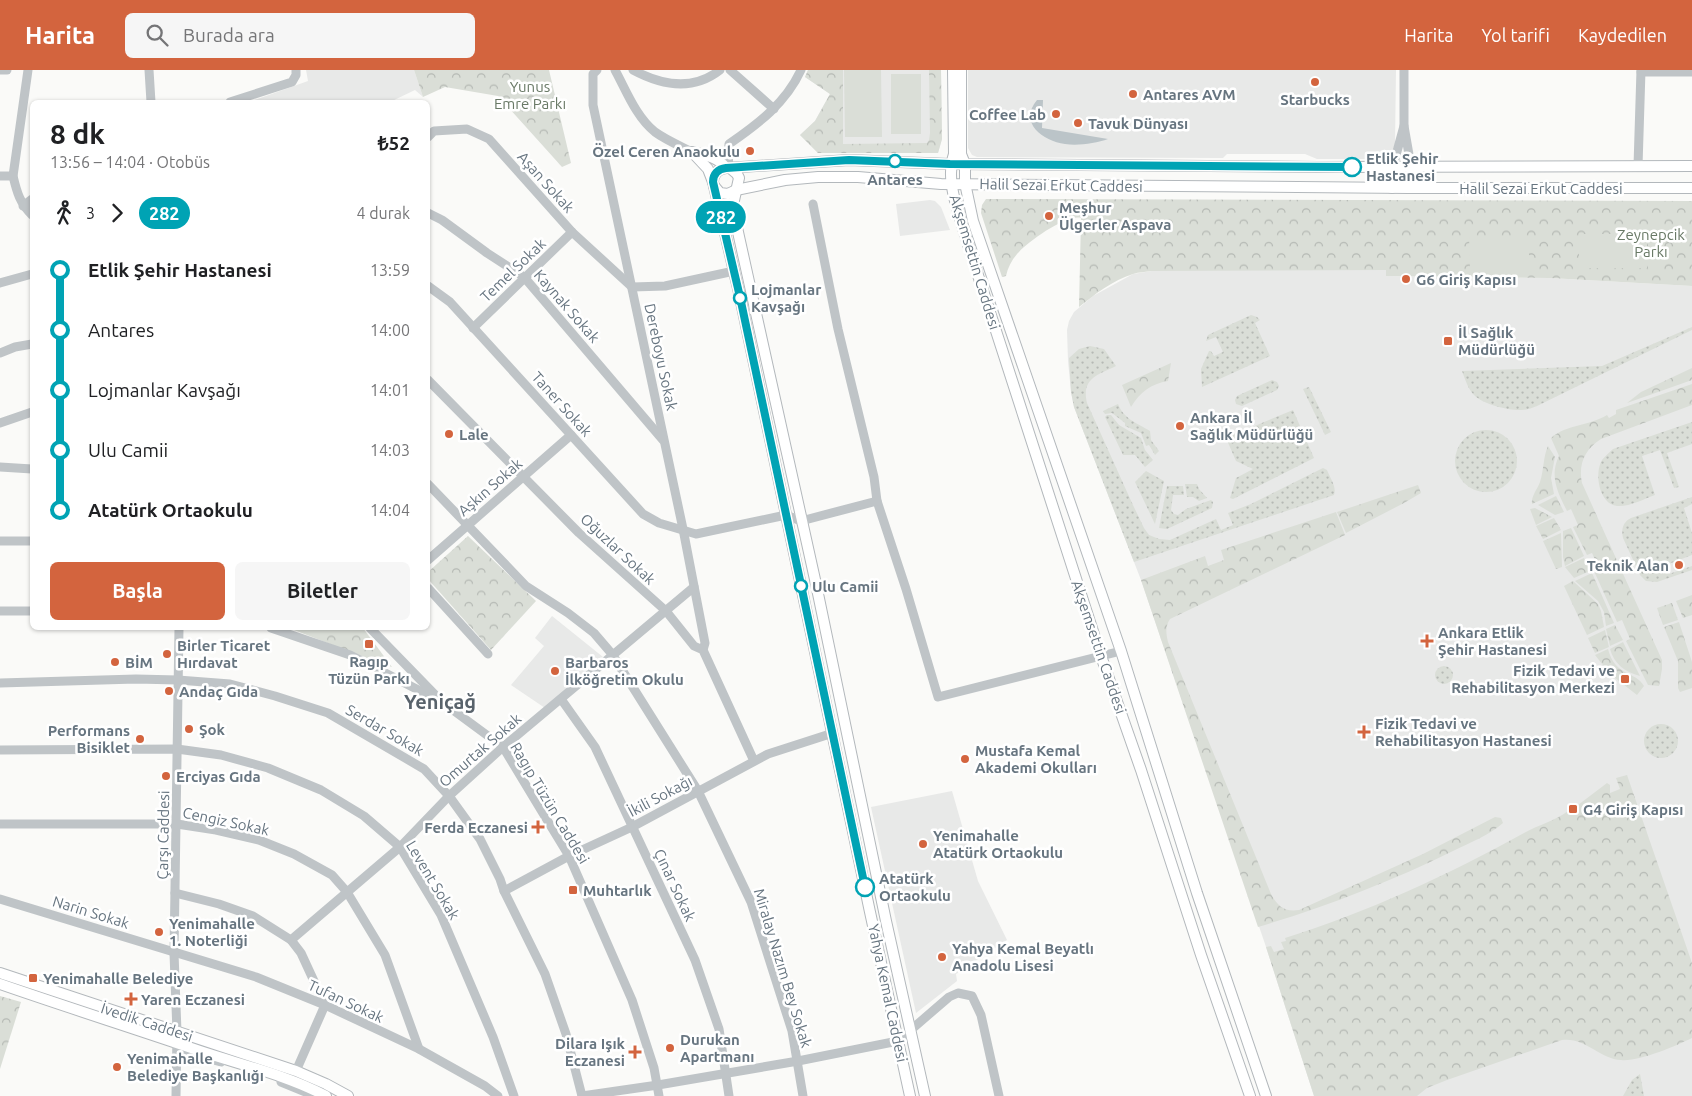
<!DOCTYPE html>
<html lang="tr">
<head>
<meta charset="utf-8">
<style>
  :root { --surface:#fff; --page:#f6f6f6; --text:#202124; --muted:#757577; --accent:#d3643e }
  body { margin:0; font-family:Ubuntu,sans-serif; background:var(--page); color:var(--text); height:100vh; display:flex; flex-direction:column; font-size:19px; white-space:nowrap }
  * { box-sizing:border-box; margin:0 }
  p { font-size:16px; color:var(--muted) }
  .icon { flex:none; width:28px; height:28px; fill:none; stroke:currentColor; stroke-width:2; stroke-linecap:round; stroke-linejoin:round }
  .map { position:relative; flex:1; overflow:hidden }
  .drawer { position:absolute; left:30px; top:30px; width:400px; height:530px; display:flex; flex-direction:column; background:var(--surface); border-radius:8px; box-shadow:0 1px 4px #0004 }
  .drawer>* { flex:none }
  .badge { padding:0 10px; border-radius:16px; font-size:18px; line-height:32px }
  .map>.badge { position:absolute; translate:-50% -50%; box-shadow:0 0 0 2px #fff }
  .legs { display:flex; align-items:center; gap:8px; height:55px; padding:0 20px; font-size:16px }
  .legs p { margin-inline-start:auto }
  .head { display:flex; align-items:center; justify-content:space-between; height:85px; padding:0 20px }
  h1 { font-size:28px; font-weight:600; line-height:38px }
  .primary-button { display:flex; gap:10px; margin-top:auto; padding:10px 20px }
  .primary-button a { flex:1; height:58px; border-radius:8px; background:var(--accent); color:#fff; font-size:20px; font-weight:600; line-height:58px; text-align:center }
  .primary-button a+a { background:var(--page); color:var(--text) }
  ul { padding:0 20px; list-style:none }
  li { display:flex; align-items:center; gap:18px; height:60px; font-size:19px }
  li i { display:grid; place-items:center; width:8px; height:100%; margin:0 6px; background:currentColor }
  li i::after { content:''; width:12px; height:12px; margin:-6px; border:4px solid; border-radius:50%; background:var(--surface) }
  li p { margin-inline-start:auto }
  li:first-child i { background:linear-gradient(#0000 50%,currentColor 0) }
  li:last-child i { background:linear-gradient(currentColor 50%,#0000 0) }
  header { display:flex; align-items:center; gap:30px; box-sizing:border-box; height:70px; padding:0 25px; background:var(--accent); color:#fff }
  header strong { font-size:24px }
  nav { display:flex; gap:28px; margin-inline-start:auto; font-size:18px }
  .search { width:350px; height:45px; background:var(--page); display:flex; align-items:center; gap:12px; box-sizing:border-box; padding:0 18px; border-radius:8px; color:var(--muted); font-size:19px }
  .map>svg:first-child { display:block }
  .built { fill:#e8e9e8 }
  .grass { fill:url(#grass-dots) }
  .forest { fill:url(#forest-crowns) }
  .pitch { fill:#daded7 }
  .water { fill:#bbc4c8 }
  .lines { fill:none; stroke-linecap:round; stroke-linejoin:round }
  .major-casing { stroke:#b3b8bc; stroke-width:12 }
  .minor { stroke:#bfc4c7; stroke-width:9 }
  .major { stroke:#fff; stroke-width:10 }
  .line-1-casing { stroke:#fff; stroke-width:11 }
  .line-1 { stroke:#00a3b4; stroke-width:8 }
  .poi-dot { fill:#d3643e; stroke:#fff; stroke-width:2 }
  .stop-1-dot { fill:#fff; stroke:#00a3b4; stroke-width:2.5 }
  .labels { text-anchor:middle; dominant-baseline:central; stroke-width:5; stroke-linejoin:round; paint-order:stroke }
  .park-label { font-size:15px; fill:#697966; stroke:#fff }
  .poi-label { font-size:15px; font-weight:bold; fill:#677580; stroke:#fff; text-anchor:start }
  .stop-label { font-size:15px; font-weight:bold; fill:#677580; stroke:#fff; text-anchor:start }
  .street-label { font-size:15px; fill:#677580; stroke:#fff }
  .district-label { font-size:20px; font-weight:bold; fill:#59636c; stroke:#fff }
</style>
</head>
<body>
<header>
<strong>Harita</strong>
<div class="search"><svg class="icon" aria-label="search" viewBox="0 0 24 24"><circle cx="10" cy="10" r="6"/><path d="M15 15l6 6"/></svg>Burada ara</div>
<nav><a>Harita</a><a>Yol tarifi</a><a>Kaydedilen</a></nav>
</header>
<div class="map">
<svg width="1692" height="1026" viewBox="0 0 1692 1026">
  <defs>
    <pattern id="grass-dots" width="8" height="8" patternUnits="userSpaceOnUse" patternTransform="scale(1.25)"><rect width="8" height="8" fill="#daded7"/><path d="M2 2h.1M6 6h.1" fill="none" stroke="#b5b9b4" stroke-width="1.8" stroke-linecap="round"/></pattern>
    <pattern id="forest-crowns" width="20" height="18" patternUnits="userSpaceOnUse" patternTransform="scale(1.25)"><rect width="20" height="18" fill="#daded7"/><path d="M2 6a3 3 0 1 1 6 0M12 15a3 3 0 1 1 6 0" fill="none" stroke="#b5b9b4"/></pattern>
  </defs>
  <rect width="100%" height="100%" fill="#fafaf8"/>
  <g class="built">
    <polygon points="306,0 414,0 423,27 415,20 390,32 249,32 308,11"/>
    <polygon points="808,0 941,0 942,69 938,83 818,83 800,65 815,51 830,24 805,7"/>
    <polygon points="968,0 1396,0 1395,74 1391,85 1381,89 1317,89 1305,84 1227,84 1223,88 977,87 972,85 968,78"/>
    <polygon points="930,130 935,131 941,137 950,160 900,166 896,134"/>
    <polygon points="1188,200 1386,200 1386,206 1550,208 1692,216 1692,1026 1314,1026 1265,874 1141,510 1074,337 1071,322 1068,291 1067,260 1069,251 1074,242 1093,226 1133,204 1152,201"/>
    <polygon points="552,546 603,587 545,638 511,615 544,576 535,568"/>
    <polygon points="952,721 978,811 1007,870 956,904 957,911 916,943 871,737"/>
  </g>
  <g class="grass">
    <polygon points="1251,245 1257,247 1260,250 1255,253 1270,286 1202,317 1201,299 1209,281 1211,281 1214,286 1223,282 1216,267 1206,271 1208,265"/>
    <path d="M1692,257V260L1537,336C1532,338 1527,340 1522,340C1510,341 1482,334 1474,325C1468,319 1465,309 1462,301L1602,296Z"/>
    <path d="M1090,276L1104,279L1116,296C1098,305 1081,308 1087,333L1132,433L1144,458L1149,465L1159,469L1170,470L1216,449L1221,460L1233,455L1228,443L1251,434L1323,398L1327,400C1330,408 1337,417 1334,425L1134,492L1074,337L1071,322L1069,288L1079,279Z"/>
    <polygon points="1272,310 1277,312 1279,316 1277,320 1242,336 1236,334 1235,330 1237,326"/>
    <polygon points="1309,317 1331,362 1325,365 1303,319"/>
    <path d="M1118,334C1124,349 1137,353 1150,361L1151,370L1159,381L1155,385L1149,375L1146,376L1141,363L1125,356V353L1112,343L1105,344L1103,341Z"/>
    <polygon points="1293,340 1314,388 1233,429 1230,428 1236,408 1253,399 1236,391 1226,368"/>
    <polygon points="1107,345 1111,345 1119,355 1141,368 1145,380 1153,390 1145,397 1135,385 1123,385 1105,347"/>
    <path d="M1692,352V374L1667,383L1679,417L1674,418L1660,380L1642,386L1655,425C1644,429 1629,437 1617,436C1599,434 1594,403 1602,390C1605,386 1609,383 1613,379Z"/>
    <circle cx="1486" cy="391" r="31"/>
    <polygon points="1146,401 1164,411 1155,454 1135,412"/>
    <polygon points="1185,414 1197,414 1199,419 1207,428 1199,431 1193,427 1187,427"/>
    <polygon points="1167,416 1183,416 1184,425 1173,425 1171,440 1174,444 1178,445 1186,439 1211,430 1213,432 1212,438 1167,459 1159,458"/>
    <path d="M1692,427V434L1684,438L1692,463V485L1666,495L1669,504L1692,496V500L1657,512L1646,511L1640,505L1623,468C1621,459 1623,452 1631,448Z"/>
    <circle cx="1444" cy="605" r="9"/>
    <circle cx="1661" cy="671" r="17"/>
    <polygon points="1640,1004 1644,1026 1623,1026 1632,1010"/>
  </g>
  <g class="forest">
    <polygon points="414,0 549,0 571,93 562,97 498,26 445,17 423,27"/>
    <polygon points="808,0 843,0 843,74 927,73 929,70 930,63 929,0 941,0 942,69 938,83 818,83 800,65 815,51 830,24 805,7"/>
    <path d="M986,129L1692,131V216L1550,208L1386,206V200L1152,201C1146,202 1139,202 1133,204C1113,210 1094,225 1079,237L1081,148C1067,144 1029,171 1019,182C1012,189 1008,197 1006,206L1002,207L981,143L982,135Z"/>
    <path d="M1171,293L1168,311C1151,314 1140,322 1131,337L1122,315Z"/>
    <polygon points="1692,298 1692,310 1627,333 1641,322"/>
    <path d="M1692,314V335L1601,369C1585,379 1578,394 1582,413L1662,590V599L1659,616L1648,615L1626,571L1630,569L1622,550L1617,552L1594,501L1599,498L1592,483L1587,485L1573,457L1578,455L1571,439L1567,441C1558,423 1549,406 1559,386L1551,368C1567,354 1589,356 1607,345L1609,348L1616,344V340Z"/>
    <path d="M1548,376L1555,387L1551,408L1554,424L1532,434C1531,426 1537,420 1540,412C1544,400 1543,387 1548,376Z"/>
    <polygon points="1418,415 1421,423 1404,433 1346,463 1337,442"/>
    <polygon points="1556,426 1564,442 1555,445 1538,435"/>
    <polygon points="1535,438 1552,447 1536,455 1530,439"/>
    <path d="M1336,442L1345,465L1170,549C1165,557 1166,563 1168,572L1271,824C1278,837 1285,842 1299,840L1423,784L1495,747L1501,748L1503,753C1490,765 1469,773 1453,781C1390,812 1325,837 1258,857L1141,510L1205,486L1208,496L1224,490L1221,480Z"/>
    <polygon points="1554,448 1561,460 1543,469 1536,456"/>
    <polygon points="1571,458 1584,486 1565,496 1563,487 1563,461"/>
    <polygon points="1561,463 1562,497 1556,499 1543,471"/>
    <polygon points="468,466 536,531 491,580 428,509 428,502"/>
    <polygon points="1584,488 1590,501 1574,508 1565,497"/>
    <polygon points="1592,503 1614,553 1606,556 1604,542 1598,531 1575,511"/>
    <polygon points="1573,511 1598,534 1601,541 1604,557 1587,565 1564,516"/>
    <polygon points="1692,525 1692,545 1683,548 1676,531"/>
    <polygon points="1672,533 1678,550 1663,555 1657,538"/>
    <polygon points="1679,552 1692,592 1692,618 1680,622 1678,618 1678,591 1664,557"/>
    <polygon points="1615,555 1623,570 1610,576 1606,559"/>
    <polygon points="289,558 363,558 392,597 379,593"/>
    <polygon points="1605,560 1609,577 1595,583 1588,568"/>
    <path d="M1623,572L1640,606C1625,602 1614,594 1610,579Z"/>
    <path d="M1608,579C1615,607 1636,601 1644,616L1637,625L1610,604L1595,585Z"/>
    <path d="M1627,705L1692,893V968C1676,976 1638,992 1621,990C1600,989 1585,967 1562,970L1447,1010L1427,1018L1417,1026H1314L1266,877L1271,876L1274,882L1284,879L1281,872L1286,871L1285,868C1368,842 1448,805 1524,763C1538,755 1555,751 1568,741L1571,743L1578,739V735L1607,713L1610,715V723L1620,719L1616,708Z"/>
    <polygon points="0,926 21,932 0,999"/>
  </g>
  <g class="pitch">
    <polygon points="844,0 881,0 882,67 845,67"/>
    <rect x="891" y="4" width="30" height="60"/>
    <rect x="1579" y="164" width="68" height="34"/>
    <polygon points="1469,166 1529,166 1529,200 1470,200"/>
  </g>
  <path class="water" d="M1037,30H1043L1042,58L1108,69C1096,73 1079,76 1065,74C1043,71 1018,53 1037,30Z"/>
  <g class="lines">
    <g class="major-casing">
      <g id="major">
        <path d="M953,0L954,84C945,111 958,139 965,165L1101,586L1141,700L1201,885L1250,1026"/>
        <polyline points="961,0 961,84 965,94 965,113 973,151 1121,581 1197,823 1266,1026"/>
        <path d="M692,82C705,85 718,87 726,98"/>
        <polyline points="693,83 708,99 713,112"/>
        <polyline points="730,98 737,104 739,108 733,135 734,144 816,514 886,851 925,1026"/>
        <polyline points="714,116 720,123 728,124 736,120 785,110 818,107 858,107 941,114 1408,118 1692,118"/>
        <path d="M1392,118C1387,110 1385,103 1393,96"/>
        <polyline points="1408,118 1415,107 1411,96"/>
        <polyline points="0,903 296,1001 326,1014 348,1026"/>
        <path d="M0,914C66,937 133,958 200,981C242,995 286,1005 326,1026"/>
        <path d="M910,1026L870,842L740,227L713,112C713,104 718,99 726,98L849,90L950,94L1319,97L1692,96"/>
      </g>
    </g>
    <g class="minor">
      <polyline points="0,0 7,0"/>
      <path d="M28,0L13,106C17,123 20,133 32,145"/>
      <polyline points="149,0 151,32"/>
      <polyline points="597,0 593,4 593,35 683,459 705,573 703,580"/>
      <path d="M615,0C626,20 636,47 655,62C666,70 680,76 692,82"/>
      <path d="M633,0C661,15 692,22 720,0"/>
      <polyline points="730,0 774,39"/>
      <polyline points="1404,0 1404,56 1411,96"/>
      <polyline points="1641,2 1692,2"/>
      <polyline points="230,32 292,12 296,5 296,0"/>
      <polyline points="428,67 434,61 467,59 489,69 572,162 632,217 665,216 734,201"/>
      <polyline points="1393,96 1404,56"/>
      <polyline points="1638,96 1641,0"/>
      <path d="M729,98L728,84L729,74C758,54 786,33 801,0"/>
      <polyline points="0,106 13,106"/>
      <polyline points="813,134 838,259 874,407 877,431 906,519 938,627 1121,581"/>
      <polyline points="23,136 32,129"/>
      <polyline points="428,143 442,150 487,183 524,207 663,370"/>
      <polyline points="0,213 32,204"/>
      <polyline points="428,216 450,232 643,444 659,453 696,464 786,445 801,451 877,431"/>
      <polyline points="473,258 572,162"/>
      <polyline points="0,283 15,277 32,274"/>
      <polyline points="428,310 579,463 666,541 694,576 703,580 754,691"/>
      <polyline points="0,353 32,342"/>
      <polyline points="0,397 32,399"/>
      <polyline points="428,414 526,516 568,543 594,563 612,584 698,721 751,832 792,961 803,1026"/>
      <polyline points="0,471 32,471"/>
      <polyline points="428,490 571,365"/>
      <polyline points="428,518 488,584"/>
      <polyline points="0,541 32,541"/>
      <polyline points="271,558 350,585 436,629"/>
      <polyline points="370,558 442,632 503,677 541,740 569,786 632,930 654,998 659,1026"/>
      <polyline points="0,613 136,609 178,610 230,614 275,626 328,643 424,699 449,726 480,769 500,809 504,821 545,904 566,964 582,1026"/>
      <polyline points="561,629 595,677 695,890 719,959 729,1026"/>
      <polyline points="0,680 177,679 221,685 268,698 321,720 364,746 400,777 441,845 493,967 514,1026"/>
      <polyline points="0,754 177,754 216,760 259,770 294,784 332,805 347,822 385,885 419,979"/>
      <polyline points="504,821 569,786 632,757 768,684 833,663"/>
      <polyline points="175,823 219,834 253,846 291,870 301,883 325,935 296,1001"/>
      <polyline points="0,829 256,907 325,935 419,979 485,1016 498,1026"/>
      <polyline points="291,870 400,777 449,726 503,677 694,517"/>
      <polyline points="186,991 187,983 221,992"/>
      <polyline points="281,1012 315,1026"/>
      <polyline points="176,1026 177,962 174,883 179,558"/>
      <polyline points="582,1026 658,1015 798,991 898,971 949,927 958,923 972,926 981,945 999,1026"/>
    </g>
    <use href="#major" class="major"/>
  </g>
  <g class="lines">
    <g class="line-1-casing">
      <path id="line-1" d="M865,817L740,227L713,112C713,104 718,99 726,98L849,90L950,94L1352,97"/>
    </g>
    <use href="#line-1" class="line-1"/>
  </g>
  <g class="poi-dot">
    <circle cx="1315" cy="12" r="5"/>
    <circle cx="1133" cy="24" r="5"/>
    <circle cx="1056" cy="44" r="5"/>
    <circle cx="1078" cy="53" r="5"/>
    <circle cx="750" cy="81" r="5"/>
    <circle cx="1049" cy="146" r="5"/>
    <circle cx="1406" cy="209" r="5"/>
    <rect x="1443" y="266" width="10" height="10" rx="2.5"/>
    <circle cx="1180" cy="356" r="5"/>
    <circle cx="449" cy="364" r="5"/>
    <circle cx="1679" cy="495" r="5"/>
    <path d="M1424.5 563.5h5v5h5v5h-5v5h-5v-5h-5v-5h5z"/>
    <rect x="364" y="569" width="10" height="10" rx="2.5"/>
    <circle cx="167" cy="584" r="5"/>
    <circle cx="115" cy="592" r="5"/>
    <circle cx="555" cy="601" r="5"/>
    <rect x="1620" y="604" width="10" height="10" rx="2.5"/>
    <circle cx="169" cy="621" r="5"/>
    <circle cx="189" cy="659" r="5"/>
    <path d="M1361.5 654.5h5v5h5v5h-5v5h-5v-5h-5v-5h5z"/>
    <circle cx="140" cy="669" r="5"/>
    <circle cx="965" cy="689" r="5"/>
    <circle cx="166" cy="706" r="5"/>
    <rect x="1568" y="734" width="10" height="10" rx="2.5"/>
    <path d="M535.5 749.5h5v5h5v5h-5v5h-5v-5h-5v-5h5z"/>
    <circle cx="923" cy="774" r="5"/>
    <rect x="568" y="815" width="10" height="10" rx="2.5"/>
    <circle cx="159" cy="862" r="5"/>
    <circle cx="942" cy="887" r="5"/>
    <rect x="28" y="903" width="10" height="10" rx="2.5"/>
    <path d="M128.5 921.5h5v5h5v5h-5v5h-5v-5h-5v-5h5z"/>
    <circle cx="670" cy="978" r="5"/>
    <path d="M632.5 974.5h5v5h5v5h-5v5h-5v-5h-5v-5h5z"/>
    <circle cx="117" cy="997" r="5"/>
  </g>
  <g class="stop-1-dot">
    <circle cx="895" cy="91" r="6"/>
    <circle cx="1352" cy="97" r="9"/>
    <circle cx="740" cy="228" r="6"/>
    <circle cx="801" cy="516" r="6"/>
    <circle cx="865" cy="817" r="9"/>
  </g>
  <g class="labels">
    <g class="park-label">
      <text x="530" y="16">Yunus<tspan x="530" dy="17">Emre Parkı</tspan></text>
      <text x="1651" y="164">Zeynepcik<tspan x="1651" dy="17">Parkı</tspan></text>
    </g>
    <g class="poi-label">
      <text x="1143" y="24">Antares AVM</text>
      <text x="1315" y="29" text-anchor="middle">Starbucks</text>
      <text x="1046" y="44" text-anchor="end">Coffee Lab</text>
      <text x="1088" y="53">Tavuk Dünyası</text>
      <text x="740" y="81" text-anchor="end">Özel Ceren Anaokulu</text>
      <text x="1059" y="137">Meşhur<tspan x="1059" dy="17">Ülgerler Aspava</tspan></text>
      <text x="1416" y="209">G6 Giriş Kapısı</text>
      <text x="1458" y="262">İl Sağlık<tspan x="1458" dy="17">Müdürlüğü</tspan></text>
      <text x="1190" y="347">Ankara İl<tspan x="1190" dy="17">Sağlık Müdürlüğü</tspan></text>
      <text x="459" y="364">Lale</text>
      <text x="1669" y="495" text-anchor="end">Teknik Alan</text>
      <text x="1438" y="562">Ankara Etlik<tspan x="1438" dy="17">Şehir Hastanesi</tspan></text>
      <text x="177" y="575">Birler Ticaret<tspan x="177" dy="17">Hırdavat</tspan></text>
      <text x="369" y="591" text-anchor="middle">Ragıp<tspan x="369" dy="17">Tüzün Parkı</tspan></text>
      <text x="125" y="592">BİM</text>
      <text x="565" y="592">Barbaros<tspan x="565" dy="17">İlköğretim Okulu</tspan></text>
      <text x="1615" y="600" text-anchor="end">Fizik Tedavi ve<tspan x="1615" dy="17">Rehabilitasyon Merkezi</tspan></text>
      <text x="179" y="621">Andaç Gıda</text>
      <text x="1375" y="653">Fizik Tedavi ve<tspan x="1375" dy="17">Rehabilitasyon Hastanesi</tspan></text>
      <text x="199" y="659">Şok</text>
      <text x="130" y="660" text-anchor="end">Performans<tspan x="130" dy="17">Bisiklet</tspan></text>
      <text x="975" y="680">Mustafa Kemal<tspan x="975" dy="17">Akademi Okulları</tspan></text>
      <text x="176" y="706">Erciyas Gıda</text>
      <text x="1583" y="739">G4 Giriş Kapısı</text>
      <text x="528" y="757" text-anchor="end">Ferda Eczanesi</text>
      <text x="933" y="765">Yenimahalle<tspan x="933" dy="17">Atatürk Ortaokulu</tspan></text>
      <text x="583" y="820">Muhtarlık</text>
      <text x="169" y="853">Yenimahalle<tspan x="169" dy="17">1. Noterliği</tspan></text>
      <text x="952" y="878">Yahya Kemal Beyatlı<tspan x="952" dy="17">Anadolu Lisesi</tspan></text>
      <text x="43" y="908">Yenimahalle Belediye</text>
      <text x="141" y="929">Yaren Eczanesi</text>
      <text x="680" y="969">Durukan<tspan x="680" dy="17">Apartmanı</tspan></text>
      <text x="625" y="973" text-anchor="end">Dilara Işık<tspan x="625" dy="17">Eczanesi</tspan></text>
      <text x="127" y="988">Yenimahalle<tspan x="127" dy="17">Belediye Başkanlığı</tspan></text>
    </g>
    <g class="stop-label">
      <text x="1366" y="88">Etlik Şehir<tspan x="1366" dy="17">Hastanesi</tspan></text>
      <text x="895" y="109" text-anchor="middle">Antares</text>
      <text x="751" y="219">Lojmanlar<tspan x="751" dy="17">Kavşağı</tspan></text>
      <text x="812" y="516">Ulu Camii</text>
      <text x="879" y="808">Atatürk<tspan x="879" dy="17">Ortaokulu</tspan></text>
    </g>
    <g class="street-label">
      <text transform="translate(546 112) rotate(48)">Aşan Sokak</text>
      <text transform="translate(1061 115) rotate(1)">Halil Sezai Erkut Caddesi</text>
      <text x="1541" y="118">Halil Sezai Erkut Caddesi</text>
      <text transform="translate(975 192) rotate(73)">Akşemsettin Caddesi</text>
      <text transform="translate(513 200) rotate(-44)">Temel Sokak</text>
      <text transform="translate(567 236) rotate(49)">Kaynak Sokak</text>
      <text transform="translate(661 287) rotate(78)">Dereboyu Sokak</text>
      <text transform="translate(562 334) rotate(48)">Taner Sokak</text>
      <text transform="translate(490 417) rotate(-41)">Aşkın Sokak</text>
      <text transform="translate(618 479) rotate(43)">Oğuzlar Sokak</text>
      <text transform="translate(1099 577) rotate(71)">Akşemsettin Caddesi</text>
      <text transform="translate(385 660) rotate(30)">Serdar Sokak</text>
      <text transform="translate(480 680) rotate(-41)">Omurtak Sokak</text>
      <text transform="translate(660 726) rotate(-28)">İkili Sokağı</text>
      <text transform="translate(550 733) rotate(59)">Ragıp Tüzün Caddesi</text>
      <text transform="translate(226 751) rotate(12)">Cengiz Sokak</text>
      <text transform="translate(163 765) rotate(-89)">Çarşı Caddesi</text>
      <text transform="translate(433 810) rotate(59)">Levent Sokak</text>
      <text transform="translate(675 815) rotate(65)">Çınar Sokak</text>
      <text transform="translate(91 842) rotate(17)">Narin Sokak</text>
      <text transform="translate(783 898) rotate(73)">Miralay Nazım Bey Sokak</text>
      <text transform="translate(888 923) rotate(78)">Yahya Kemal Caddesi</text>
      <text transform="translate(346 931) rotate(25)">Tufan Sokak</text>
      <text transform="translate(147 952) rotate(18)">İvedik Caddesi</text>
    </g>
    <g class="district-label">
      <text x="440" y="631">Yeniçağ</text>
    </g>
  </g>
</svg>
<b class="badge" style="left:721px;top:147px;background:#00a3b4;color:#fff">282</b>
<section class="drawer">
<div class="head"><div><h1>8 dk</h1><p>13:56 – 14:04 · Otobüs</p></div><b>₺52</b></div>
<div class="legs"><svg class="icon" aria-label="walk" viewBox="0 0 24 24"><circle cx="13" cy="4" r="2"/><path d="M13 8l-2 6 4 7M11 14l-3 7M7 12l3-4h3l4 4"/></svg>3<svg class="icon" aria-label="forward" viewBox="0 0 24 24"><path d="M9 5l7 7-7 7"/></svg><b class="badge" style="background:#00a3b4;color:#fff">282</b><p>4 durak</p></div>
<ul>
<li><i style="color:#00a3b4"></i><b>Etlik Şehir Hastanesi</b><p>13:59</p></li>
<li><i style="color:#00a3b4"></i><span>Antares</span><p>14:00</p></li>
<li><i style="color:#00a3b4"></i><span>Lojmanlar Kavşağı</span><p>14:01</p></li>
<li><i style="color:#00a3b4"></i><span>Ulu Camii</span><p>14:03</p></li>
<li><i style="color:#00a3b4"></i><b>Atatürk Ortaokulu</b><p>14:04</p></li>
</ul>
<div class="primary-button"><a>Başla</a><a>Biletler</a></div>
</section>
</div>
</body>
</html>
